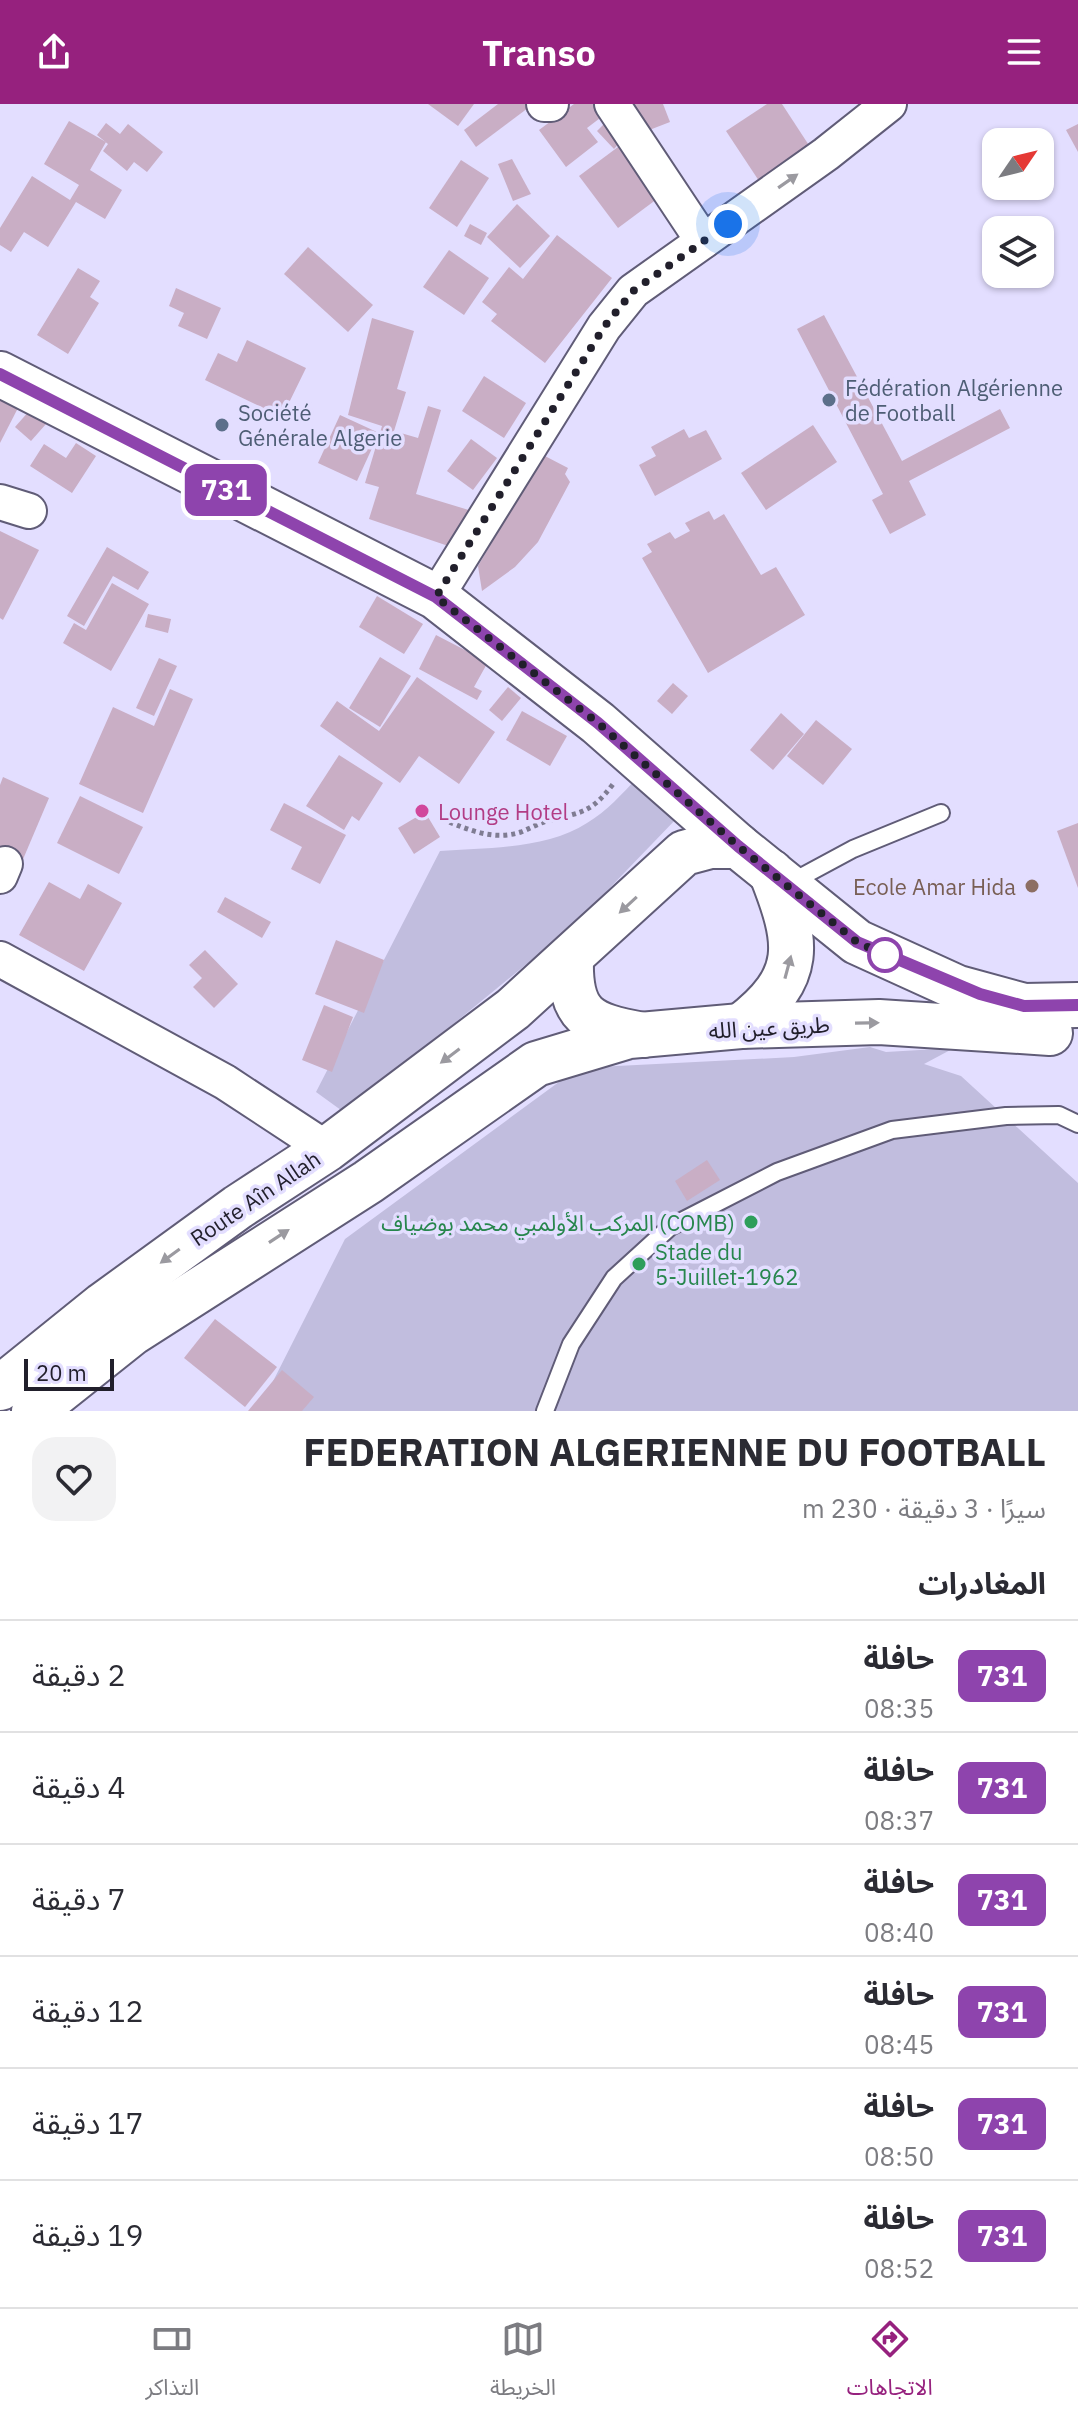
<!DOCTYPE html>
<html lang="ar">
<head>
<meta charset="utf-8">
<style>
  :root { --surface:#fff; --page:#f2f2f3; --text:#2b2b33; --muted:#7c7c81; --line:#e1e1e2; --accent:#96217e }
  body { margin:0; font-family:"IBM Plex Sans","Noto Sans Arabic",sans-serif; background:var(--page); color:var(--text); direction:rtl; height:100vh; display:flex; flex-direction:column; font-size:30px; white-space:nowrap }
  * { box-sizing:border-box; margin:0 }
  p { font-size:26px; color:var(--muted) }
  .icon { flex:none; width:44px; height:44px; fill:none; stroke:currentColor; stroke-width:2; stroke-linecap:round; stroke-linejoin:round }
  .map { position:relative; height:1307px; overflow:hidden; direction:ltr }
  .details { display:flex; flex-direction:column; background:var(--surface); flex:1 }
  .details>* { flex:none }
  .badge { padding:0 16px; border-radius:12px; font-size:28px; line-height:52px }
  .needle { width:52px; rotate:55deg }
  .controls { position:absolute; left:982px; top:24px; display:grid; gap:16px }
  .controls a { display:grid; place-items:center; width:72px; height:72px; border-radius:16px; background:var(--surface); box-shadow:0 2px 6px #0004; font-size:40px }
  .scale { position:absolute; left:24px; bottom:20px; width:90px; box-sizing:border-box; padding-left:8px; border:4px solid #211f2b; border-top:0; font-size:22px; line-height:28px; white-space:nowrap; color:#211f2b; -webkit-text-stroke:6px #e3deff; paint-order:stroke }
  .you { position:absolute; width:40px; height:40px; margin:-20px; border:6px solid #fff; border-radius:50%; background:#1a73e8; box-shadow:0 0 0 12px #1a73e833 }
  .map>.badge { position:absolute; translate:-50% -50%; box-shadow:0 0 0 4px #fff }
  h2 { padding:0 32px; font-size:30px; line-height:72px }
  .round { display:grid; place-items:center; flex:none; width:84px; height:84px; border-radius:24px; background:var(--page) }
  .head { display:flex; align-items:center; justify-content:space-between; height:136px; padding:0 32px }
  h1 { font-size:38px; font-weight:700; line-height:60px }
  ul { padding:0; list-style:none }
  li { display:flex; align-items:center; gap:24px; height:112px; padding:0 32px; border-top:2px solid var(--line) }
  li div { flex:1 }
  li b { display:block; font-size:30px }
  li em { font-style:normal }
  li .badge { min-width:88px; font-weight:700; text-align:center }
  header { display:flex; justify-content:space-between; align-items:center; height:104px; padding:0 32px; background:var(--accent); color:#fff; font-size:36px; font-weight:700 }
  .tabs { display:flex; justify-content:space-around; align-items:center; height:112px; border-top:2px solid var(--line); background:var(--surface); font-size:22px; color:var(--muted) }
  .tabs a { display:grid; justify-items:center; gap:4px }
  .tabs .on { color:var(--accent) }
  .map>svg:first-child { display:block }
  .green { fill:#c1bdde }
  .building { fill:#c9aec5 }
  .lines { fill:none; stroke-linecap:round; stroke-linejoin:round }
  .lane-casing { stroke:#605c77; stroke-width:20 }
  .street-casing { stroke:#605c77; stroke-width:38 }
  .secondary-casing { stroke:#605c77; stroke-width:48 }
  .path { stroke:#7f7c92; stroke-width:5; stroke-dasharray:4 4; stroke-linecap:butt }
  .lane { stroke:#fff; stroke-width:16 }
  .street { stroke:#fff; stroke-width:34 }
  .secondary { stroke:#fff; stroke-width:44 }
  .oneway { fill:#9b9aa0 }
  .line-casing { stroke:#fff; stroke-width:18 }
  .line { stroke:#8e44ad; stroke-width:12 }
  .walk { stroke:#211f2b; stroke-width:8; stroke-dasharray:0 14.4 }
  .service-dot { fill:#5c6f8a; stroke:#e3deff; stroke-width:3 }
  .hotel-dot { fill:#d1479c; stroke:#e3deff; stroke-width:3 }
  .education-dot { fill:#8d6e63; stroke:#e3deff; stroke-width:3 }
  .stop-dot { fill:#fff; stroke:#8e44ad; stroke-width:4 }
  .leisure-dot { fill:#2e9e5b; stroke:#e3deff; stroke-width:3 }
  .labels { text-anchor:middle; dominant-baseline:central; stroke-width:7; stroke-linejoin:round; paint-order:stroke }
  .service-label { font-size:22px; fill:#4e5e75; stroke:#e3deff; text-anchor:start }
  .hotel-label { font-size:22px; fill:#b23c85; stroke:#e3deff; text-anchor:start }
  .education-label { font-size:22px; fill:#785e54; stroke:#e3deff; text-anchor:end }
  .street-label { font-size:22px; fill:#211f2b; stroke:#e3deff }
  .leisure-label { font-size:22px; fill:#27864d; stroke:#e3deff; text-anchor:end }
</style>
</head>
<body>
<header><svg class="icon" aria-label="menu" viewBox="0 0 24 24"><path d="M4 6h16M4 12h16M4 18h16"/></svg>Transo<svg class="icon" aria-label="share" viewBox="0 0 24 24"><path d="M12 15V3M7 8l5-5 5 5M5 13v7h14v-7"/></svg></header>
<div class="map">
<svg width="1078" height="1307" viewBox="0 0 1078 1307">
  <rect width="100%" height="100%" fill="#e3deff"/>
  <g class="green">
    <path d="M638,673L678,713L574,821L345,1009L316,988L440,747C486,744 547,745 587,719C607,707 622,690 638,673Z"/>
    <polygon points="870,943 886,948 954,944 924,960 961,972 1078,1079 1078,1307 258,1307 345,1135 578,964 794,953"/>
  </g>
  <g class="building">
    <polygon points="428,0 474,0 458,22"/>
    <polygon points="498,0 525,0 528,4 476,43 464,26"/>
    <polygon points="574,0 601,0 608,8 587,24 598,38 566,63 539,26"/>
    <polygon points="628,0 663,0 670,18 639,30"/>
    <polygon points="767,0 782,0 814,49 763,83 726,27"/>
    <polygon points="69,17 106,38 90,66 122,86 105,115 76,98 48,143 24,128 11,148 0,141 0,124 32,72 70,96 79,81 44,60"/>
    <polygon points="606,18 623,35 614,45 597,27"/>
    <polygon points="106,19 120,30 128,20 163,48 147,68 134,58 127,67 103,47 108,40 97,31"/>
    <polygon points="1078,20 1078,48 1066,26"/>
    <polygon points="622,40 661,92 618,124 579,72"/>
    <polygon points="512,55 531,90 513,97 498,60"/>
    <polygon points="461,56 489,74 457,123 429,104"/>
    <polygon points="517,100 550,132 520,164 487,133"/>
    <polygon points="470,120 487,129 481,141 464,132"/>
    <polygon points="557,131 612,174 545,259 491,217 497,210 482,198 509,163 523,175"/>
    <polygon points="308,143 373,201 348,228 284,170"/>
    <polygon points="449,146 489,174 464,211 423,183"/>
    <polygon points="78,164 100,177 90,193 99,199 68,250 37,231"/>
    <polygon points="176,184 221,204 207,235 178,222 184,209 169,202"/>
    <polygon points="824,211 902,357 1000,305 1010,324 909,377 926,411 890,430 872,396 883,390 797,225"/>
    <polygon points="372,214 414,227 397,285 406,288 394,327 418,334 428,302 441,306 416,390 472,407 460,446 369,415 379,383 365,379 382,322 348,311"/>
    <polygon points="247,236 306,264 282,313 205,276 218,249 237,258"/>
    <polygon points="484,272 526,299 504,334 462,307"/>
    <polygon points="0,292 19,302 0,339"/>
    <polygon points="30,306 46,320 31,337 15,323"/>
    <polygon points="340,311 379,329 357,377 318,359"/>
    <polygon points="813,321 837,358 766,406 741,369"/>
    <polygon points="684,325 689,334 706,326 722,355 655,392 639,361 656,352 651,343"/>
    <polygon points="471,335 497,354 473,386 447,367"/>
    <polygon points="76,339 96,352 72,389 30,362 44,340 66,354"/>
    <polygon points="543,351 568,364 565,370 570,378 538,438 515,463 482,487 478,462"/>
    <polygon points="709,407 714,416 724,410 761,471 776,463 805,511 708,569 642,454 652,448 647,440 670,428 675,435 690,427 685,419"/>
    <polygon points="0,427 39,446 3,516 0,514"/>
    <polygon points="107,443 149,468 138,486 113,472 84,522 67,512"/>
    <polygon points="112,479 149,500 111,567 63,539 74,519 86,526"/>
    <polygon points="377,492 423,520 404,550 359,523"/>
    <polygon points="148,510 171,515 168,529 145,523"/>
    <polygon points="436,531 488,558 474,583 482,587 477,596 419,565"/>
    <polygon points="380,553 411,572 380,623 349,604"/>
    <polygon points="159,554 177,562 154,612 136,604"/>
    <polygon points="417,573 495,628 459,680 419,652 400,679 320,622 337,597 379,627"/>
    <polygon points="673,579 688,592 672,610 657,597"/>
    <polygon points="508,583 521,594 502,617 489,606"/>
    <polygon points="170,585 193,595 143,709 79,680 113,603 154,622"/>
    <polygon points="522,607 567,632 550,662 506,636"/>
    <polygon points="781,609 804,630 773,666 750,646"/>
    <polygon points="816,616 852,645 823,681 787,652"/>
    <polygon points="339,651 383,679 359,717 352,712 344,726 306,702"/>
    <polygon points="3,673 49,694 21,760 0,751 0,681"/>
    <polygon points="80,692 143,723 119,770 57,739"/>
    <polygon points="284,699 346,731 320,780 291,765 302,743 270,726"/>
    <polygon points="425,708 440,733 414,750 398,724"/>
    <polygon points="1078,719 1078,784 1057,727"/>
    <polygon points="49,778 80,795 88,780 122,799 84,867 19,831"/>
    <polygon points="225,793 271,818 262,834 217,808"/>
    <polygon points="336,836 384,856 364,909 315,890"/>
    <polygon points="205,846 238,880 214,904 193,883 202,874 189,861"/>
    <polygon points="324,901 353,913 332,968 302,956"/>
    <polygon points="707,1056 720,1076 687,1097 675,1077"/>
    <polygon points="215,1215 277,1263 245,1303 184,1254"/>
    <polygon points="282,1266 314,1293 302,1307 248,1307"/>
  </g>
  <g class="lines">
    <g class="lane-casing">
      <g id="lane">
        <polyline points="788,780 853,745 941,709"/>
        <polyline points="545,1307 571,1240 614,1174 670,1123 777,1068 892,1026 1006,1012 1059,1011 1078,1020"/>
      </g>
    </g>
    <g class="street-casing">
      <g id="street">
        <polyline points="544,0 551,0"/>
        <polyline points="612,0 703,137"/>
        <polyline points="0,398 29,407"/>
        <polyline points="436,493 604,223 633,187 826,50 889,0"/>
        <polyline points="0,772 5,760"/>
        <polyline points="0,855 225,978 327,1045"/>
      </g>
    </g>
    <g class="secondary-casing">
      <g id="secondary">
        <polyline points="0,270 436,493 598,619 738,742 857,838 958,884 1024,902 1078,901"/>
        <path d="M571,853C569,913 588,921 643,931"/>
        <path d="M741,922C805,873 799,839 771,768"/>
        <polyline points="0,1284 103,1201 238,1103 327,1045 513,905 684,749 710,742 738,742"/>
        <polyline points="34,1307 132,1229 368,1078 536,960 629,932 741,922 879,918 1050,929"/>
      </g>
    </g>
    <path class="path" d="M442,715C469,726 493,737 521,728C531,724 541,718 551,716C583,708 592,708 613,680"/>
    <use href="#lane" class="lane"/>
    <use href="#street" class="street"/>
    <use href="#secondary" class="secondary"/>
  </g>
  <defs><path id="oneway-solid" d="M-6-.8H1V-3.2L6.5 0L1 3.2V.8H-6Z" transform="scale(2)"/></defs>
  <g class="oneway">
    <use href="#oneway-solid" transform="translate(788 77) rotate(-35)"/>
    <use href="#oneway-solid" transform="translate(628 801) rotate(137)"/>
    <use href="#oneway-solid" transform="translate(788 863) rotate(-75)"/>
    <use href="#oneway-solid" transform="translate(867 919) rotate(-1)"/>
    <use href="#oneway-solid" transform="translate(450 952) rotate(143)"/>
    <use href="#oneway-solid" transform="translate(279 1132) rotate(-33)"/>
    <use href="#oneway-solid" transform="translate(170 1152) rotate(144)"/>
  </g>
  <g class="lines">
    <g class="line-casing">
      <polyline id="line" points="0,270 436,493 598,619 738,742 857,838 980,890 1024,902 1078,901"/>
    </g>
    <use href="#line" class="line"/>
    <polyline class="walk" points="728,120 633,187 604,223 436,493 598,619 738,742 857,838 885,851"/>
  </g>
  <g class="service-dot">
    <circle cx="829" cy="296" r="8"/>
    <circle cx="222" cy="321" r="8"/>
  </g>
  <circle class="hotel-dot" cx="422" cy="707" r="8"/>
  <circle class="education-dot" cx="1032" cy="782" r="8"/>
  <circle class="stop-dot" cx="885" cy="851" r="16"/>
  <g class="leisure-dot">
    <circle cx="751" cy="1118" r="8"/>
    <circle cx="639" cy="1160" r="8"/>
  </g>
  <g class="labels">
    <g class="service-label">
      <text x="845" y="283">Fédération Algérienne<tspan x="845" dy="25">de Football</tspan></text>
      <text x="238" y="308">Société<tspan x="238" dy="25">Générale Algerie</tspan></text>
    </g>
    <g class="hotel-label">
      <text x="438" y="707">Lounge Hotel</text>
    </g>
    <g class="education-label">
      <text x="1016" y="782">Ecole Amar Hida</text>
    </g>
    <g class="street-label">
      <text transform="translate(769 923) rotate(-3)">طريق عين الله</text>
      <text transform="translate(255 1094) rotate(-34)">Route Aîn Allah</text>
    </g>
    <g class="leisure-label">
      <text x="735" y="1118">المركب الأولمبي محمد بوضياف (COMB)</text>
      <text x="655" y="1147" text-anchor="start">Stade du<tspan x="655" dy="25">5-Juillet-1962</tspan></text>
    </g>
  </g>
</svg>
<div class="controls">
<a><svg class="needle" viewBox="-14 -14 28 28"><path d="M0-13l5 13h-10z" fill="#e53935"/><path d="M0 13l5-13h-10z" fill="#7c7c81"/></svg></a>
<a><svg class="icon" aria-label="layers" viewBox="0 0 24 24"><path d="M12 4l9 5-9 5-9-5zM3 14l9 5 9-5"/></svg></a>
</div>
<div class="scale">20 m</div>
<div class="you" style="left:728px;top:120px"></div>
<b class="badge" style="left:226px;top:386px;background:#8e44ad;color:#fff">731</b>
</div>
<section class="details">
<div class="head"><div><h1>FEDERATION ALGERIENNE DU FOOTBALL</h1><p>سيرًا · 3 دقيقة · 230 m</p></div><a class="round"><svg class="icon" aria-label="heart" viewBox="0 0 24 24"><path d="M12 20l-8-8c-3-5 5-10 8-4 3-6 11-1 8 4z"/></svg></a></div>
<h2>المغادرات</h2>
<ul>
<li><span class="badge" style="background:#8e44ad;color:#fff">731</span><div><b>حافلة</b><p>08:35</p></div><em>2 دقيقة</em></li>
<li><span class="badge" style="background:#8e44ad;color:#fff">731</span><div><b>حافلة</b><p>08:37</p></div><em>4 دقيقة</em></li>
<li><span class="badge" style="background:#8e44ad;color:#fff">731</span><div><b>حافلة</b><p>08:40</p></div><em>7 دقيقة</em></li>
<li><span class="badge" style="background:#8e44ad;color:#fff">731</span><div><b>حافلة</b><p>08:45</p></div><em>12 دقيقة</em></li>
<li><span class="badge" style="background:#8e44ad;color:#fff">731</span><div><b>حافلة</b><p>08:50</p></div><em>17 دقيقة</em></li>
<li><span class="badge" style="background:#8e44ad;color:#fff">731</span><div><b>حافلة</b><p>08:52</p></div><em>19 دقيقة</em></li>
</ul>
</section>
<nav class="tabs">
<a class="on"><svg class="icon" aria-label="directions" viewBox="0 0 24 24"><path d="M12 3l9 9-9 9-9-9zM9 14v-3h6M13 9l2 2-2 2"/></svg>الاتجاهات</a>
<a><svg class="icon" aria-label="map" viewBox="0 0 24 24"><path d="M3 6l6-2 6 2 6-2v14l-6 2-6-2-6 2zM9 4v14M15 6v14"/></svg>الخريطة</a>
<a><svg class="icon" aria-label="tickets" viewBox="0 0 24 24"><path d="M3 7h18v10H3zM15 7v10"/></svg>التذاكر</a>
</nav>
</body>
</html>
